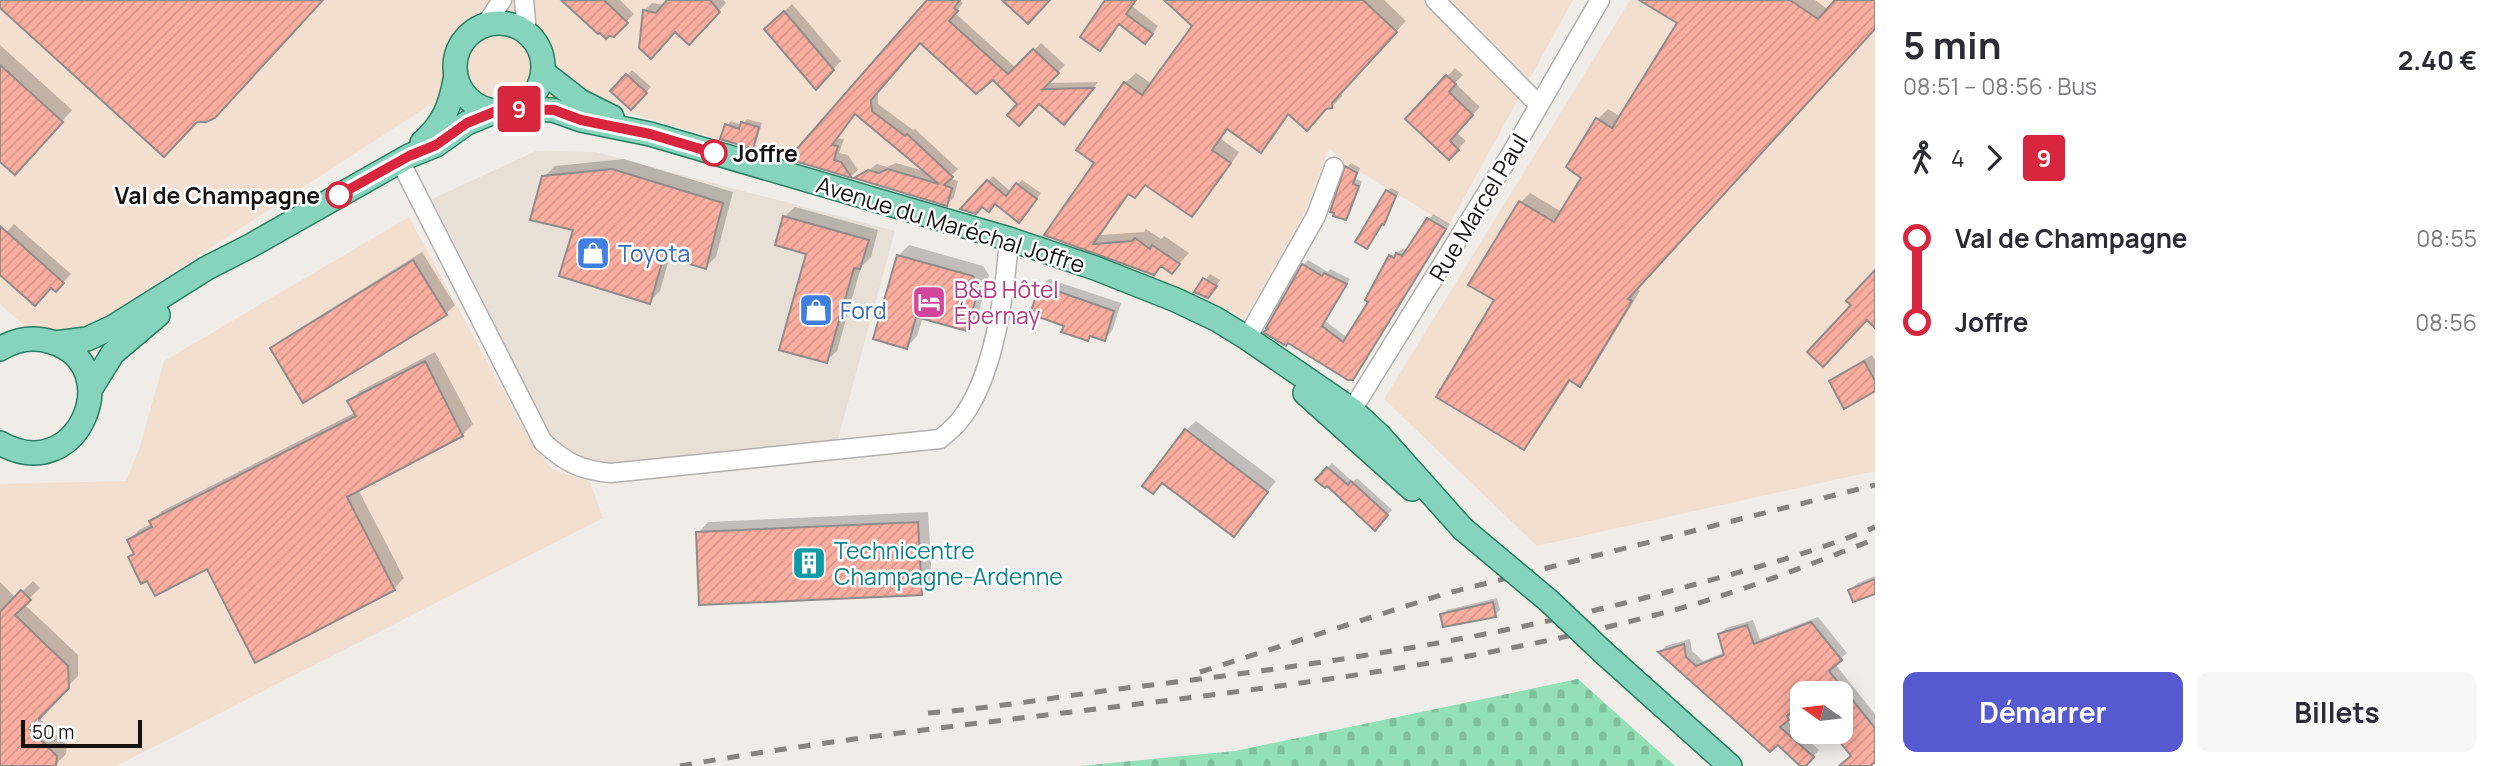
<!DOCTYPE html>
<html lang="fr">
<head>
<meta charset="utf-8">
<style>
  :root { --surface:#fff; --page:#f7f7f7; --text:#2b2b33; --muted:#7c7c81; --accent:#5759d0 }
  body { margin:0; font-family:Manrope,sans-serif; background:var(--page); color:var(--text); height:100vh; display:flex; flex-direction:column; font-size:26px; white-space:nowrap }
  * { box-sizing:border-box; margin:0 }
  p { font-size:23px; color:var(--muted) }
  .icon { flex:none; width:38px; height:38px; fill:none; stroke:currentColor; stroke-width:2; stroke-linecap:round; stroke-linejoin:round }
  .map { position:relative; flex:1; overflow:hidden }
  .side { display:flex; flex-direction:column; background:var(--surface); width:630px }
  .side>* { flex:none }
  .badge { padding:0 14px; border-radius:5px; font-size:24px; line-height:46px }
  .needle { width:46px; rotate:284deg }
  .tools { position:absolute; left:1790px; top:681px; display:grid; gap:14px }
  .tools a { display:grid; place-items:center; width:63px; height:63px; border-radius:14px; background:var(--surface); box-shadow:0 4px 18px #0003; font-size:35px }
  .scale { position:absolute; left:21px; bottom:18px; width:121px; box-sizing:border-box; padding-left:7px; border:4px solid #141311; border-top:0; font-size:19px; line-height:24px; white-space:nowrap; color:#141311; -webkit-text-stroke:5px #fff; paint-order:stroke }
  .map>.badge { position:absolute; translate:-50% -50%; box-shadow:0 0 0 4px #fff }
  .legs { display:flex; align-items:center; gap:10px; height:77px; padding:0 28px; font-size:23px }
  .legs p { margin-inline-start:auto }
  .summary { display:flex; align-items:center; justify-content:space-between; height:119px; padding:0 28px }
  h1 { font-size:38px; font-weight:700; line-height:52px }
  .button { display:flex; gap:14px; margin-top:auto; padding:14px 28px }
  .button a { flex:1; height:80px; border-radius:14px; background:var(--accent); color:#fff; font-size:28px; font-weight:700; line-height:80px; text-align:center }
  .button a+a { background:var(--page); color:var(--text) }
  ul { padding:0 28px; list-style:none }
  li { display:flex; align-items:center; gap:24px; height:84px; font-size:26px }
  li i { display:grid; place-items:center; width:10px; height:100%; margin:0 9px; background:currentColor }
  li i::after { content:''; width:18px; height:18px; margin:-9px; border:5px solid; border-radius:50%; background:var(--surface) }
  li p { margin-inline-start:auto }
  li:first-child i { background:linear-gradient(#0000 50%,currentColor 0) }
  li:last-child i { background:linear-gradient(currentColor 50%,#0000 0) }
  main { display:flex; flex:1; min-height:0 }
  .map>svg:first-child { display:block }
  .built { fill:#e8e0d6 }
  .industrial { fill:#f3dfd0 }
  .cemetery { fill:url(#cemetery-stones) }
  .shadow { fill:#0003 }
  .building { fill:url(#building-hatch); stroke:#918c8b; stroke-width:2 }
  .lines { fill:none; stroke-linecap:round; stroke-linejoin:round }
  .minor-casing { stroke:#b2afac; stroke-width:21 }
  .major-casing { stroke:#297e62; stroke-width:26 }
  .minor { stroke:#fff; stroke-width:18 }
  .major { stroke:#85d4bb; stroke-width:23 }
  .rail { stroke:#868380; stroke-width:5; stroke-dasharray:12 12; stroke-linecap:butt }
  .major-bridge-casing { stroke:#297e62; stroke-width:26; stroke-linecap:butt }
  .major-bridge { stroke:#85d4bb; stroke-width:23 }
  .line-1-casing { stroke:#fff; stroke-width:16 }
  .line-1 { stroke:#d7263d; stroke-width:10 }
  .stop-1-dot { fill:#fff; stroke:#d7263d; stroke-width:3.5 }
  .labels { text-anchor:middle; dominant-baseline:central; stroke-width:5; stroke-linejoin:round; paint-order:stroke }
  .stop-label { font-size:23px; font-weight:bold; fill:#141311; stroke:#fff; text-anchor:start }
  .street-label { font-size:23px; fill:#141311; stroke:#fff }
  .shop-label { font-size:23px; fill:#366cbe; stroke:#fff; text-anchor:start }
  .hotel-label { font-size:23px; fill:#b23c85; stroke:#fff; text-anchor:start }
  .culture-label { font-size:23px; fill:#0d838f; stroke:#fff; text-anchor:start }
</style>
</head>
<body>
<main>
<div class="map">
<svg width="1875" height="766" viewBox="0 0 1875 766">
  <defs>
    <pattern id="cemetery-stones" width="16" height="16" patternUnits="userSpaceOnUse" patternTransform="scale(1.75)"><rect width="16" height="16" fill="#93e0b6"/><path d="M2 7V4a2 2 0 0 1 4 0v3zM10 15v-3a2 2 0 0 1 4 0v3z" fill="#7ebf9b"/></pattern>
    <pattern id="building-hatch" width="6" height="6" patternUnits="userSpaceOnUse" patternTransform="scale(1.75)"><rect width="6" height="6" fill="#fbaea0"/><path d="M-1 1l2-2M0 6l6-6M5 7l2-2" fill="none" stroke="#d69589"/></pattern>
  </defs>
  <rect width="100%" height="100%" fill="#f0ede9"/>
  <polygon class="built" points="536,151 596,152 895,231 838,439 603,466 571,456 550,433 432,199"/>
  <g class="industrial">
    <polygon points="0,0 1573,0 1449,225 1346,164 1329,148 1305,212 1245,318 1185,291 983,217 623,111 428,106 86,329 29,330 0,304"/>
    <polygon points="1630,0 1875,0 1875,471 1537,546 1384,399"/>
    <polygon points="409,217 530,441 552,469 590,482 603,518 116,766 0,766 0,484 126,481 140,446 164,361"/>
  </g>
  <polygon class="cemetery" points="1578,679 1675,766 1080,766 1235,751"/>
  <g class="shadow">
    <polygon points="563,0 620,0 634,14 613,35"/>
    <polygon points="669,0 724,0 726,3 697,35 676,30 644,11 652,3 665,5"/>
    <polygon points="929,0 960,0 963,3 955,13 1016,68 1041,43 1065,65 1047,83 1098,82 1070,116 1040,102 1020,103 993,77 920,41 878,91 878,104 913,130 915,129 958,169 949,178 958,181 954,197 947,204 858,178 877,164 887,167 896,163 928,172 856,112 837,138 844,139 839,153 848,155 858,170 851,176 791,158"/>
    <polygon points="1107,0 1136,0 1132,6 1158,26 1152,35 1120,23 1100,49"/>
    <polygon points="1166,0 1384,0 1406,21 1341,91 1342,96 1332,107 1290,113 1271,141 1261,151 1228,128 1221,139 1239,152 1202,205 1192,215 1146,184 1135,196 1130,193 1101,235 1144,232 1146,229 1161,239 1164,236 1189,253 1172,272 1162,265 1047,234 1097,163 1078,149 1125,83 1136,73 1152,84 1194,25"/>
    <polygon points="1659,0 1815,0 1829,10 1837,0 1875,0 1875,27 1636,288 1640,291 1589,375 1579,385 1571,380 1533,438 1523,448 1497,300 1520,203 1530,193 1562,212 1584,177 1568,167 1598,119 1608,109 1621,117 1679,23"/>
    <polygon points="792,4 841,61 823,80 766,29"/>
    <polygon points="0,45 72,110 25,163 0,160"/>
    <polygon points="1455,68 1463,75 1455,83 1480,107 1456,132 1466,141 1449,158 1408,119"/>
    <polygon points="632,70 651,87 631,108 613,91"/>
    <polygon points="747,119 762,123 756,143 752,147 727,125 731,121 742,125"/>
    <polygon points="624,159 733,192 716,257 705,267 670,256 660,291 649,302 544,177 555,166"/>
    <polygon points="1351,163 1360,168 1356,179 1362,181 1350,214 1345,218 1332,211 1347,167"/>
    <polygon points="993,176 1011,192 1022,180 1041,193 1024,216 996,202 963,209"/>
    <polygon points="1391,188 1399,192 1384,223 1388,191"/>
    <polygon points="795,207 878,230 871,257 861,267 837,351 826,361 808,253 784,217"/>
    <polygon points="1433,214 1450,224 1352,379 1270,328 1303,265 1308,260 1328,272 1330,269 1350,279 1325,321 1348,338 1371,301 1391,256 1403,249 1407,252"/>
    <polygon points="14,224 71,274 56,290 52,286 0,272 0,239"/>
    <polygon points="909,245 983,266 989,275 977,318 966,329 923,317 917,336 907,347 898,256"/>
    <polygon points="422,252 455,305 446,314 273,349 281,340"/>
    <polygon points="1210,274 1220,280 1213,291 1196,291"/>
    <polygon points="1049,279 1121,303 1112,331 1104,339 1092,335 1087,339 1066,324 1041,286"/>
    <polygon points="435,352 473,424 462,435 358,489 404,578 394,589 207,567 148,579 130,557 135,552 129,541 139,530 153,523 152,522 162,511 356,412 350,401 360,391"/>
    <polygon points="1872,355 1875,360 1875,389 1831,382 1839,374"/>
    <polygon points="1196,421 1276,481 1234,535 1163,482 1153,492 1186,430"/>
    <polygon points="1332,463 1353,482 1357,478 1392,510 1375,528 1327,484 1317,480"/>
    <polygon points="928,512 932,582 921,593 698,533 708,522"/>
    <polygon points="1875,576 1875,595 1873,593 1850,590 1858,583"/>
    <polygon points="33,581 40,588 24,604 78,655 78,676 38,717 67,745 66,754 54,766 0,766 0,582 16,598"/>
    <polygon points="1497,598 1500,610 1495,615 1442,615 1447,610"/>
    <polygon points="1818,617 1847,653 1835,664 1875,714 1875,760 1857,766 1840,766 1853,755 1834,732 1841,732 1841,693 1802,693 1802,706 1786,720 1819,750 1803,766 1778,743 1660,652 1666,646 1690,639 1692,651 1703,661 1725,652 1720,634 1726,628 1753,620 1760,639"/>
  </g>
  <g class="building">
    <polygon points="0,0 323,0 215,118 206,122 197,122 164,157 0,8"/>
    <polygon points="561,0 604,0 628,23 614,37 609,36 606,39 600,33 598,34"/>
    <polygon points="667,0 710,0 720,12 689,45 675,32 651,59 639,48 643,10 656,13"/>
    <polygon points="927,0 960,0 954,8 958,11 949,21 1008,74 1033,49 1059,73 1043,89 1094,88 1064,125 1039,104 1019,126 1007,115 1017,104 993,80 976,94 920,43 871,100 872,111 905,136 907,134 953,177 944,185 952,188 947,206 854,178 868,170 879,173 888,169 939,184 855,114 832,145 838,146 834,160 841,162 852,178 788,159"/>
    <polygon points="1002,0 1050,0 1028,24"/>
    <polygon points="1105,0 1136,0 1126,14 1153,34 1145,44 1119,24 1100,51 1080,37"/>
    <polygon points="1164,0 1363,0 1397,32 1332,103 1332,108 1326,109 1307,131 1288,114 1261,153 1227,129 1212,150 1231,163 1192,217 1145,185 1135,198 1128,194 1093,244 1132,241 1135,238 1150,249 1152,245 1180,264 1172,274 1161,266 1154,275 1044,235 1094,163 1076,150 1124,82 1142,95 1192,26"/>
    <polygon points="1639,0 1790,0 1818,19 1835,0 1875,0 1875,29 1628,299 1632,301 1580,387 1569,380 1524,450 1436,397 1494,300 1468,285 1519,201 1554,222 1581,178 1566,167 1596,118 1612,128 1677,23"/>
    <polygon points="784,11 834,70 816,90 764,29"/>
    <polygon points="0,65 63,122 15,175 0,162"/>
    <polygon points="626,74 647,93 631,110 610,91"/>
    <polygon points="1446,75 1456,84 1449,92 1473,115 1450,141 1459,150 1449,160 1405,119"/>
    <polygon points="741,122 759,127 753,149 720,139 725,124 739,129"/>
    <polygon points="1345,166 1357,173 1353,184 1359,186 1346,220 1333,216 1334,213 1330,212"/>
    <polygon points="612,169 723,203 706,269 664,256 650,304 559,276 573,230 530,220 542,176"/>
    <polygon points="987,180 1006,196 1016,183 1037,199 1019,223 995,204 989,212 982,207 976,214 960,209"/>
    <polygon points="1386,190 1396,196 1384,225 1382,224 1367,249 1355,242"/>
    <polygon points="783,216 869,240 860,269 854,268 827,363 779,350 806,254 775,245"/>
    <polygon points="1427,218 1446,229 1353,380 1348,380 1288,343 1286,346 1263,332 1268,329 1266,328 1302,264 1322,276 1324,273 1347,284 1322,326 1343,342 1368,302 1365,300 1389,255 1394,258 1396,253 1402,256"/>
    <polygon points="0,226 64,283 56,292 51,288 35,306 0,275"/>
    <polygon points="897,255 973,276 979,287 967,331 916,317 907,349 873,339"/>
    <polygon points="413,260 447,315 303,403 270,348"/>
    <polygon points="1875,270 1875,328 1867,320 1823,367 1807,352 1851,305 1846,301"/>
    <polygon points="1203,278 1217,286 1208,298 1194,292"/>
    <polygon points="1040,285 1114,311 1105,341 1090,336 1088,341 1061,332 1064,326 1030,314"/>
    <polygon points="425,361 463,436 347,497 395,590 255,663 207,569 155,596 147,581 141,584 128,557 134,554 127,540 152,527 149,521 356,416 347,401"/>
    <polygon points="1864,361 1875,381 1875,391 1844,409 1829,381"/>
    <polygon points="1185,429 1268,492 1234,537 1162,483 1153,494 1142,486"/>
    <polygon points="1327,467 1348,485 1351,481 1388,515 1375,531 1327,486 1325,488 1315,480"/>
    <polygon points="918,522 922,595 699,605 696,532"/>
    <polygon points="1875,579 1875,594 1853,602 1848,590"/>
    <polygon points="21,590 31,600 15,615 68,666 69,688 29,729 57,756 56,766 0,766 0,612"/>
    <polygon points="1493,602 1496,617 1443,627 1440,614"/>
    <polygon points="1811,622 1842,660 1829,671 1875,728 1875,762 1870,766 1839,766 1851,756 1832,732 1841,732 1841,693 1802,693 1802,703 1787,716 1789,720 1780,727 1814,757 1806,766 1800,766 1778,745 1770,752 1658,652 1684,644 1686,657 1696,666 1724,655 1718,634 1747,625 1754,644"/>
  </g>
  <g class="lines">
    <g class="minor-casing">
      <g id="minor">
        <polyline points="524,0 527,33"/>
        <polyline points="1435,0 1539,105"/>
        <polyline points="486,24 502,0"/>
        <path d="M400,161L543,442C566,463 580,470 611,473L940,439C947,433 955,427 960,420C994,378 1005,292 1009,239"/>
        <polyline points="1247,338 1316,216 1334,167"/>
        <polyline points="1352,410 1512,152 1600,0"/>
      </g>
    </g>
    <g class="major-casing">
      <g id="major">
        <circle cx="499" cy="67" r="44"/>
        <polyline points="543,72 580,101 612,117"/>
        <polyline points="516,109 553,110 581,120 650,134 1009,239 1095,268 1176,300 1216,319 1247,338 1352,410 1379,435 1463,529"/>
        <path d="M422,143C443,124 450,107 455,80"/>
        <polyline points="55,343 87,339 113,327 207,268 250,246 409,156 436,145 467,123 494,112"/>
        <path d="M0,349C16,339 33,336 52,342C128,366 78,488 0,443"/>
        <polyline points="90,390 113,353 158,315"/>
        <polyline points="1305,393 1412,489"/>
        <polyline points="1604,653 1730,766"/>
      </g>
    </g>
    <use href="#minor" class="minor"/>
    <use href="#major" class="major"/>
    <g class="rail">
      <polyline points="1200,672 1444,594 1875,485"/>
      <path d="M928,713C1000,708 1072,694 1143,686C1327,664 1510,636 1689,586C1751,569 1816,552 1875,527"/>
      <path d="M680,766C1007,708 1344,698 1667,612C1737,593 1807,566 1875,539"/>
    </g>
    <g class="major-bridge-casing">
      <polyline id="major-bridge" points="1463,529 1549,601 1604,653"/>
    </g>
    <use href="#major-bridge" class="major-bridge"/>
  </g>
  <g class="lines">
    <g class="line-1-casing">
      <polyline id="line-1" points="339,195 409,156 436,145 467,123 494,112 516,109 554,110 581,120 650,134 714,153"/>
    </g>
    <use href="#line-1" class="line-1"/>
  </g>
  <defs>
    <g id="shop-square" transform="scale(1.75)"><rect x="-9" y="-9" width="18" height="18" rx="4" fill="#3f7fe0" stroke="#fff"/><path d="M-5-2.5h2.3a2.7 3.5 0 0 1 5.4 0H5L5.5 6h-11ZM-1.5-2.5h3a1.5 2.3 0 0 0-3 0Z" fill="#fff"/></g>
    <g id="hotel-square" transform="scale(1.75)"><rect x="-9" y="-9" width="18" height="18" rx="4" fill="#d1479c" stroke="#fff"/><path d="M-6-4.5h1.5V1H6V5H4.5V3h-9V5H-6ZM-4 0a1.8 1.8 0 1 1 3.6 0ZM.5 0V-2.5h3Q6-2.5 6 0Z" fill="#fff"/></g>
    <g id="building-square" transform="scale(1.75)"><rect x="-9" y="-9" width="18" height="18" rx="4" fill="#0f9aa8" stroke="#fff"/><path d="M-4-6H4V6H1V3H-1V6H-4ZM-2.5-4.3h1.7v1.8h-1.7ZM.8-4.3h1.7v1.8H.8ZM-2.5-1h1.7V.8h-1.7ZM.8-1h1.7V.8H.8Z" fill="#fff"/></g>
  </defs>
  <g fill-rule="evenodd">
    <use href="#shop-square" x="593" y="253"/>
    <use href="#hotel-square" x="929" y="302"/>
    <use href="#shop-square" x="816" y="310"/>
    <use href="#building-square" x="809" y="563"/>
  </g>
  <g class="stop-1-dot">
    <circle cx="714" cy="153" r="12"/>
    <circle cx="339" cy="195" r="12"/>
  </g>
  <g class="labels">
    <g class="stop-label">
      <text x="733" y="153">Joffre</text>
      <text x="320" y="195" text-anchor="end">Val de Champagne</text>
    </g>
    <g class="street-label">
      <text transform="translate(1478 207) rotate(-59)">Rue Marcel Paul</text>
      <text transform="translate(951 224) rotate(17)">Avenue du Maréchal Joffre</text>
    </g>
    <g class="shop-label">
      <text x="618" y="253">Toyota</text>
      <text x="840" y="310">Ford</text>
    </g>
    <g class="hotel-label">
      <text x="954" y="289">B&amp;B Hôtel<tspan x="954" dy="26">Épernay</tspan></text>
    </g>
    <g class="culture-label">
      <text x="834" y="550">Technicentre<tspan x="834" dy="26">Champagne-Ardenne</tspan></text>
    </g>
  </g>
</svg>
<div class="tools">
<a><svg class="needle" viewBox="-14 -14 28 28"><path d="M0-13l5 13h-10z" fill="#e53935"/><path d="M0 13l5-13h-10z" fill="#7c7c81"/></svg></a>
</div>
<div class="scale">50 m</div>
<b class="badge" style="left:519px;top:109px;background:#d7263d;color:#fff">9</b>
</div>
<section class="side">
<div class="summary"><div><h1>5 min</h1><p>08:51 – 08:56 · Bus</p></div><b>2.40 €</b></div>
<div class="legs"><svg class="icon" aria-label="walk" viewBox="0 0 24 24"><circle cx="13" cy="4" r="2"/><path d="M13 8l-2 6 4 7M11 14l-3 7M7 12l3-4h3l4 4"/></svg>4<svg class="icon" aria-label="forward" viewBox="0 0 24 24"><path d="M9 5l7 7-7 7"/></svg><b class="badge" style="background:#d7263d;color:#fff">9</b></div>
<ul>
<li><i style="color:#d7263d"></i><b>Val de Champagne</b><p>08:55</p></li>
<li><i style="color:#d7263d"></i><b>Joffre</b><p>08:56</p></li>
</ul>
<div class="button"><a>Démarrer</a><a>Billets</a></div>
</section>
</main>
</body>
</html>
